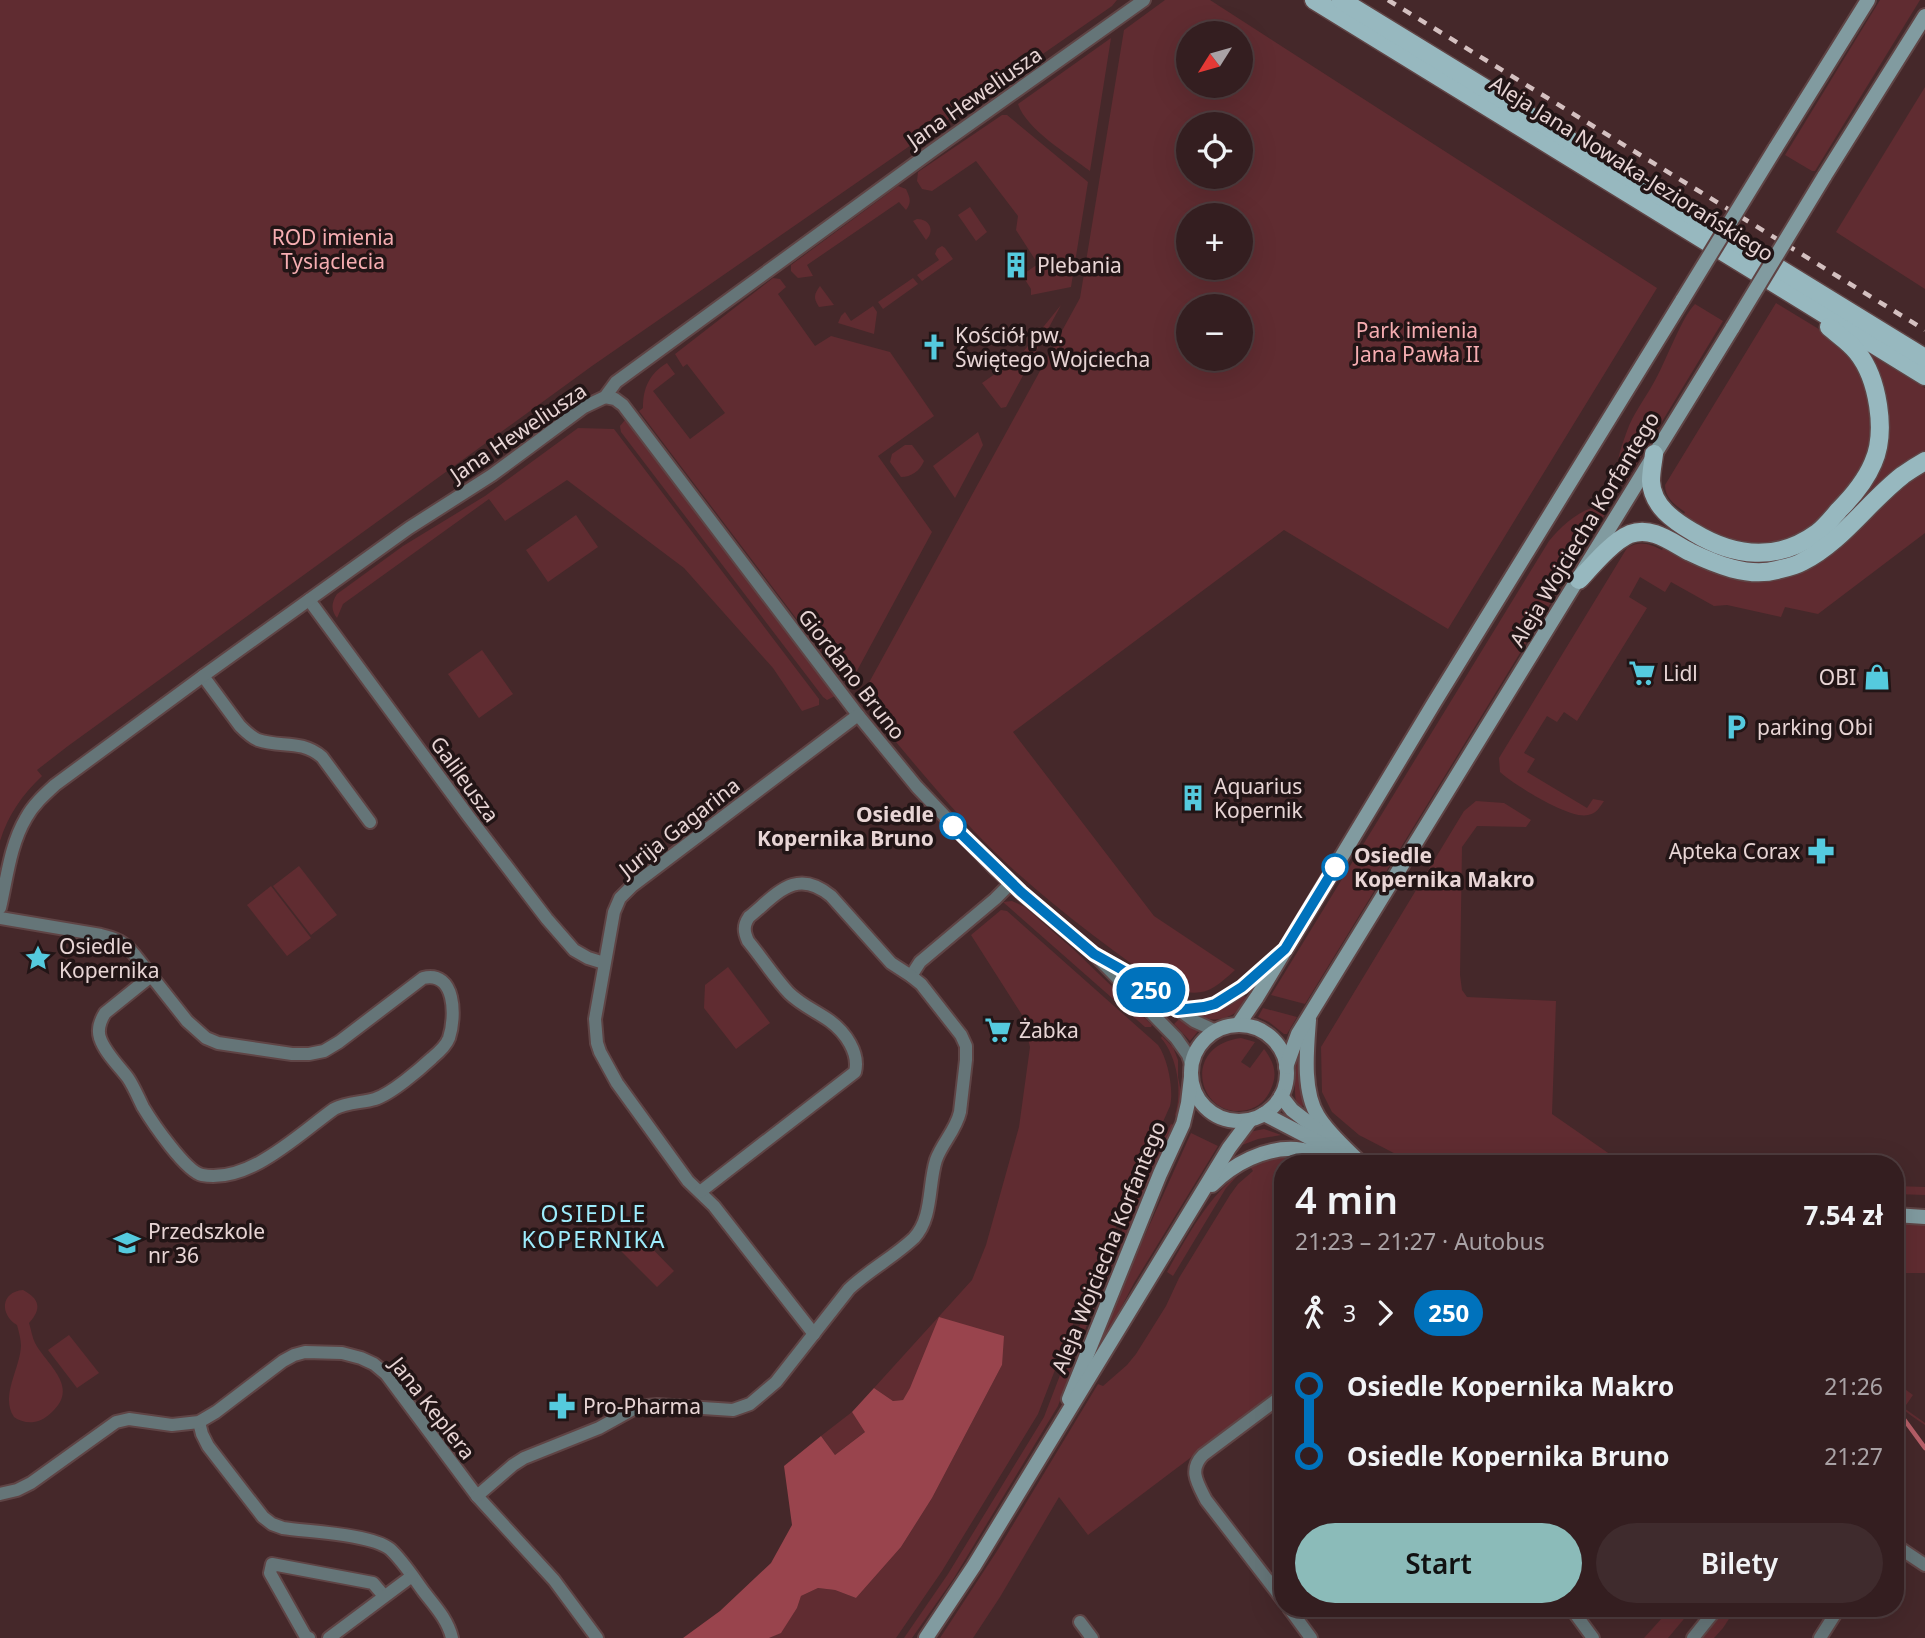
<!DOCTYPE html>
<html lang="pl">
<head>
<meta charset="utf-8">
<style>
  :root { --surface:#341e20; --page:#3f2b2d; --text:#f1f3f6; --muted:#a9a2a5; --line:#4e3c3e; --accent:#8bbbb9 }
  body { margin:0; font-family:"Noto Sans",sans-serif; background:var(--page); color:var(--text); height:100vh; display:flex; flex-direction:column; font-size:26px; white-space:nowrap }
  * { box-sizing:border-box; margin:0 }
  p { font-size:23px; color:var(--muted) }
  .icon { flex:none; width:38px; height:38px; fill:none; stroke:currentColor; stroke-width:2; stroke-linecap:round; stroke-linejoin:round }
  .map { position:relative; flex:1; overflow:hidden }
  .sheet { position:absolute; left:1274px; top:1155px; width:630px; height:462px; display:flex; flex-direction:column; background:var(--surface); border-radius:28px; box-shadow:0 7px 28px #0002,0 0 0 2px var(--line) }
  .sheet>* { flex:none }
  .badge { padding:0 14px; border-radius:23px; font-size:24px; line-height:46px }
  .needle { width:46px; rotate:233deg }
  .buttons { position:absolute; left:1176px; top:21px; display:grid; gap:14px }
  .buttons a { display:grid; place-items:center; width:77px; height:77px; border-radius:50%; background:var(--surface); box-shadow:0 7px 28px #0002,0 0 0 2px var(--line); font-size:35px }
  .map>.badge { position:absolute; translate:-50% -50%; box-shadow:0 0 0 4px #fff }
  .legs { display:flex; align-items:center; gap:10px; height:77px; padding:0 21px; font-size:23px }
  .legs p { margin-inline-start:auto }
  .summary { display:flex; align-items:center; justify-content:space-between; height:119px; padding:0 21px }
  h1 { font-size:38px; font-weight:600; line-height:52px }
  .primary-button { display:flex; gap:14px; margin-top:auto; padding:14px 21px }
  .primary-button a { flex:1; height:80px; border-radius:42px; background:var(--accent); color:#111; font-size:28px; font-weight:600; line-height:80px; text-align:center }
  .primary-button a+a { background:var(--page); color:var(--text) }
  ul { padding:0 21px; list-style:none }
  li { display:flex; align-items:center; gap:24px; height:70px; font-size:26px }
  li i { display:grid; place-items:center; width:10px; height:100%; margin:0 9px; background:currentColor }
  li i::after { content:''; width:18px; height:18px; margin:-9px; border:5px solid; border-radius:50%; background:var(--surface) }
  li p { margin-inline-start:auto }
  li:first-child i { background:linear-gradient(#0000 50%,currentColor 0) }
  li:last-child i { background:linear-gradient(currentColor 50%,#0000 0) }
  .map>svg:first-child { display:block }
  .green { fill:#602c31; fill-rule:evenodd }
  .forest { fill:#99444d }
  .lines { fill:none; stroke-linecap:round; stroke-linejoin:round }
  .stream { stroke:#b75f68; stroke-width:4.5 }
  .street-casing { stroke:#5f4445; stroke-width:16 }
  .secondary-casing { stroke:#5f4445; stroke-width:18 }
  .primary-casing { stroke:#5f4445; stroke-width:21 }
  .street { stroke:#657578; stroke-width:12 }
  .secondary { stroke:#819ba0; stroke-width:14 }
  .primary { stroke:#97b8bf; stroke-width:18 }
  .rail { stroke:#d4c0c0; stroke-width:4.5; stroke-dasharray:9 9; stroke-linecap:butt }
  .secondary-bridge-casing { stroke:#5f4445; stroke-width:18; stroke-linecap:butt }
  .secondary-bridge { stroke:#819ba0; stroke-width:14 }
  .line-1-casing { stroke:#fff; stroke-width:16 }
  .line-1 { stroke:#0072bc; stroke-width:10 }
  .stop-1-dot { fill:#fff; stroke:#0072bc; stroke-width:3.5 }
  .labels { text-anchor:middle; dominant-baseline:central; stroke-width:7; stroke-linejoin:round; paint-order:stroke }
  .street-label { font-size:21px; fill:#e8d5d5; stroke:#221516 }
  .park-label { font-size:21px; fill:#f6adb1; stroke:#221516 }
  .poi-label { font-size:21px; fill:#e8d5d5; stroke:#221516; text-anchor:start }
  .stop-label { font-size:21px; font-weight:bold; fill:#e8d5d5; stroke:#221516; text-anchor:end }
  .neighbourhood-label { font-size:23px; letter-spacing:2px; fill:#9decfc; stroke:#221516 }
</style>
</head>
<body>
<div class="map">
<svg width="1925" height="1638" viewBox="0 0 1925 1638">
  <rect width="100%" height="100%" fill="#45282a"/>
  <g class="green">
    <path d="M0,0H1117L1112,6L592,366L68,746L37,770L42,776C22,795 8,815 0,841Z"/>
    <path d="M1165,0H1210L1657,288L1448,629L1284,530L1013,732L1154,916L1235,970C1215,988 1205,998 1177,990L1174,994C1113,951 1052,907 998,855C948,807 905,752 860,699L1080,298L1124,30ZM1241,33V86H1188V33ZM1188,124H1241V177H1188ZM1188,215H1241V268H1188ZM1188,306H1241V359H1188Z"/>
    <polygon points="1880,0 1920,0 1815,171 1812,171 1785,155"/>
    <path d="M1111,38L1090,171C1069,155 1026,129 1018,104Z"/>
    <polygon points="1925,87 1925,289 1836,232"/>
    <polygon points="1002,115 1007,115 1088,182 1071,287 1031,295 1031,289 1022,275 1038,264 1016,230 1018,216 976,161 932,191 922,189 917,181 918,172"/>
    <path d="M898,186L906,189C910,198 912,202 906,210L899,202L807,265L813,276L798,278L791,271V265Z"/>
    <polygon points="970,207 987,232 976,241 958,215"/>
    <path d="M917,219C930,219 935,231 926,240L913,221Z"/>
    <polygon points="942,246 945,248 953,259 922,281 917,275 939,260 935,254 937,249"/>
    <path d="M773,278L780,279L786,287L778,294L815,346L831,336L890,352L934,416L878,456L932,532L852,680L846,684L639,411L643,408C643,388 649,374 667,363L675,374L653,391L690,439L725,413L687,364L683,367L675,354Z"/>
    <polygon points="913,278 918,284 883,309 878,302"/>
    <path d="M820,286L834,305L819,307C813,298 814,294 820,286Z"/>
    <path d="M1776,303L1827,334L1852,357L1866,385L1874,426L1864,467L1823,520L1786,543L1738,545L1681,519L1685,512C1675,505 1665,498 1665,485Z"/>
    <path d="M1695,304L1723,321L1626,481L1620,483C1612,470 1622,445 1627,431C1633,414 1644,400 1653,384C1665,364 1681,318 1695,304Z"/>
    <polygon points="1061,305 1006,407 1001,408 982,383 1019,357"/>
    <polygon points="873,306 877,312 874,334 838,323 841,316 845,312 851,321"/>
    <polygon points="1868,353 1925,388 1925,453 1831,536 1806,554 1760,566 1717,557 1672,533 1674,529 1788,556 1883,459 1887,447 1888,435"/>
    <polygon points="625,420 835,696 827,700 823,697 621,432 620,426"/>
    <path d="M578,428L614,429L819,699V705L802,711L773,668L684,568L567,480L505,521L489,499L343,604L337,618C331,610 331,603 337,594L403,546L485,496Z"/>
    <polygon points="978,432 983,445 955,498 933,466"/>
    <path d="M905,445H912L924,461C920,471 911,477 901,477L890,462L892,454Z"/>
    <path d="M1925,467V533L1818,614L1785,607L1781,617L1727,605L1714,606L1671,582L1665,592L1640,577L1629,597L1647,608L1577,721L1564,712L1557,722L1547,716L1524,753L1535,759L1527,772L1587,808L1593,799L1604,801C1600,807 1596,814 1588,815C1571,820 1514,785 1500,772L1499,758L1627,548C1640,540 1650,544 1662,550L1666,544L1765,579L1893,491Z"/>
    <path d="M1598,506L1603,508L1604,516L1305,1004L1271,995L1549,541C1562,525 1578,511 1598,506Z"/>
    <polygon points="576,515 598,547 548,582 526,550"/>
    <polygon points="482,650 513,694 479,718 448,674"/>
    <polygon points="1476,801 1504,803 1531,820 1526,827 1477,826 1462,847 1460,975 1462,990 1467,997 1556,1001 1552,1114 1624,1164 1415,1164 1359,1135 1332,1112 1322,1092 1321,1047 1464,811"/>
    <polygon points="299,866 337,915 311,935 273,886"/>
    <polygon points="271,886 311,938 287,956 247,905"/>
    <polygon points="1012,901 1025,907 1074,950 1152,1025 1151,1027 1145,1027 1003,902"/>
    <path d="M1001,910L1007,911L1158,1045C1168,1059 1174,1090 1170,1106L1070,1331L1038,1414L942,1571L896,1638H769L781,1632L797,1608L801,1596L818,1588L835,1590L856,1598L901,1547L932,1498L1002,1365L910,1389L903,1400L893,1401L874,1388L972,1280L986,1245L1019,1127L1030,1047L1022,1015L971,935Z"/>
    <polygon points="728,967 770,1023 736,1049 704,1008 705,985"/>
    <path d="M1241,993L1250,1000C1235,1017 1218,1025 1196,1015L1222,1008Z"/>
    <polygon points="1263,1008 1297,1017 1287,1034 1284,1034 1269,1022 1258,1017"/>
    <polygon points="1179,1019 1188,1025 1199,1030 1190,1041 1174,1024"/>
    <path d="M1162,1036L1173,1047L1178,1060V1077L1182,1097L1177,1117L1175,1115C1183,1092 1177,1056 1161,1038Z"/>
    <path d="M1241,1038L1255,1042L1241,1062L1250,1068L1264,1049C1274,1062 1278,1074 1271,1089C1266,1100 1259,1107 1247,1110C1199,1121 1179,1046 1241,1038Z"/>
    <path d="M1300,1044L1305,1104L1298,1109C1292,1097 1296,1057 1300,1044Z"/>
    <polygon points="1171,1124 1174,1125 1170,1137 1088,1322 1058,1406 954,1578 912,1638 904,1638 948,1574 1044,1417 1075,1336 1160,1145"/>
    <polygon points="1264,1129 1281,1135 1258,1139 1237,1147 1249,1132"/>
    <polygon points="1191,1133 1218,1146 1134,1283 1087,1373 1083,1373"/>
    <polygon points="1293,1156 1303,1156 1328,1164 1283,1164 1283,1388 1088,1535 1059,1497 1000,1597 973,1638 940,1638 997,1551 1098,1384 1103,1386 1127,1365 1136,1354 1166,1306 1179,1278 1230,1195 1238,1184 1253,1171 1249,1165 1271,1158"/>
    <path d="M1241,1172L1226,1188L1173,1276L1167,1272C1186,1238 1210,1194 1241,1172Z"/>
    <polygon points="1895,1186 1925,1187 1925,1195 1895,1194"/>
    <polygon points="1895,1223 1925,1224 1925,1273 1895,1273"/>
    <polygon points="639,1235 674,1271 657,1287 622,1252"/>
    <path d="M23,1290C40,1299 42,1309 29,1323C31,1329 32,1337 35,1343C47,1365 80,1387 52,1412C47,1417 41,1421 34,1422C27,1423 19,1421 14,1417C0,1396 20,1369 21,1346C21,1340 19,1332 17,1325C0,1315 0,1292 23,1290Z"/>
    <polygon points="69,1335 99,1373 77,1388 48,1350"/>
    <path d="M1895,1382L1913,1395L1904,1408L1925,1423V1425C1905,1411 1895,1408 1895,1382Z"/>
    <polygon points="852,1412 866,1431 835,1455 821,1436"/>
    <polygon points="1671,1608 1693,1608 1668,1638 1644,1638"/>
    <polygon points="1726,1608 1736,1608 1723,1628 1714,1638 1703,1638"/>
  </g>
  <polygon class="forest" points="939,1317 1004,1336 1002,1365 932,1498 901,1547 856,1598 835,1590 818,1588 801,1596 797,1608 781,1633 769,1638 683,1638 720,1611 771,1563 792,1525 784,1466 821,1436 835,1455 865,1432 852,1412 874,1388 893,1401 903,1400 910,1388"/>
  <g class="lines">
    <polyline class="stream" points="1895,1407 1925,1448"/>
    <g class="street-casing">
      <g id="street">
        <polyline points="605,397 615,399 623,405 858,715 917,787 994,868 1021,893 1094,954 1176,1038 1188,1055 1191,1064"/>
        <polyline points="309,600 469,817 547,919 574,950 588,958 604,963"/>
        <path d="M203,676L240,726C246,732 251,737 258,740C281,748 301,739 322,757L370,822"/>
        <path d="M0,908C7,878 10,845 26,818C33,805 44,795 55,785L203,676L409,528L492,475L584,407L605,397L616,382L932,151L1144,0"/>
        <path d="M0,918L101,935C115,938 124,942 134,954L187,1021L206,1038L218,1043L292,1054H309L324,1051L339,1042L423,978C456,970 456,1017 449,1038C446,1046 438,1053 432,1058C419,1070 391,1094 375,1099C362,1103 347,1102 334,1109C299,1134 249,1184 202,1175C186,1172 152,1122 143,1107C138,1097 134,1087 128,1078C119,1066 105,1053 100,1038C97,1029 100,1021 105,1013L151,976"/>
        <polyline points="1107,962 1135,977 1194,1021 1216,1031"/>
        <polyline points="911,976 920,962 995,899 1011,883"/>
        <path d="M1177,1010C1187,1009 1196,1009 1205,1007C1235,1000 1260,971 1282,952"/>
        <polyline points="814,1334 714,1206 688,1181 617,1083 600,1052 597,1043 595,1019 614,912 620,898 632,886 858,715"/>
        <path d="M1283,1395L1203,1455C1188,1470 1198,1484 1206,1500L1283,1600"/>
        <path d="M199,1422L202,1434L208,1446L263,1517L272,1524L283,1528C309,1532 371,1534 390,1549C403,1561 413,1577 424,1592C435,1606 448,1620 452,1638"/>
        <polyline points="0,1494 17,1490 31,1483 116,1422 129,1419 172,1425 199,1422 216,1412 283,1361 294,1355 305,1352 342,1353 361,1358 374,1364 386,1374 477,1496 554,1580 597,1638"/>
        <path d="M477,1496L513,1465L524,1458L599,1428L637,1407L657,1405L733,1410L750,1404L776,1382L849,1289C869,1270 894,1257 914,1238C933,1218 928,1185 936,1160C942,1143 956,1130 960,1112L966,1060V1046L961,1035L921,984L911,976L891,963L831,896C796,867 777,894 749,917C743,926 744,932 748,941C762,958 774,977 789,993C801,1005 816,1011 830,1021C845,1032 860,1053 855,1072L700,1192"/>
        <polyline points="1895,1545 1925,1565"/>
        <polyline points="1289,1608 1311,1638"/>
        <polyline points="1571,1608 1593,1638"/>
        <polyline points="1080,1622 1092,1638"/>
        <polyline points="309,1638 306,1637 270,1573 272,1564 373,1583 384,1596"/>
        <polyline points="329,1638 412,1576"/>
        <polyline points="1693,1638 1717,1608"/>
        <polyline points="1820,1638 1839,1608"/>
      </g>
    </g>
    <g class="secondary-casing">
      <g id="secondary">
        <polyline points="1775,149 1868,0"/>
        <polyline points="1824,177 1925,16"/>
        <path d="M1309,1020C1307,1048 1302,1091 1318,1116C1329,1134 1347,1149 1362,1164"/>
        <polyline points="1238,1025 1257,997 1434,703 1683,299"/>
        <circle cx="1239" cy="1073" r="48"/>
        <polyline points="1286,1067 1298,1034 1733,327"/>
        <polyline points="1281,1096 1292,1110 1327,1137"/>
        <polyline points="1264,1114 1341,1154"/>
        <path d="M1212,1185C1233,1164 1265,1147 1296,1149C1316,1151 1336,1159 1355,1164"/>
        <polyline points="1895,1215 1925,1217"/>
        <polyline points="1069,1399 1160,1174 1183,1124 1188,1103 1191,1077"/>
        <polyline points="926,1638 974,1566 1229,1148 1250,1120"/>
      </g>
    </g>
    <g class="primary-casing">
      <g id="primary">
        <polyline points="1314,0 1925,376"/>
        <polyline points="1341,0 1925,358"/>
        <path d="M1654,454C1653,463 1651,472 1651,481C1652,506 1674,521 1693,532C1734,557 1777,562 1817,533C1825,527 1832,518 1839,510C1853,496 1865,482 1873,463C1887,432 1878,378 1857,352C1849,342 1838,335 1829,327"/>
        <path d="M1579,580C1592,566 1613,541 1630,534C1652,526 1671,542 1690,552C1715,564 1748,578 1777,570C1785,568 1795,566 1802,562C1842,542 1868,502 1903,475C1910,470 1918,465 1925,461"/>
      </g>
    </g>
    <use href="#street" class="street"/>
    <use href="#secondary" class="secondary"/>
    <use href="#primary" class="primary"/>
    <polyline class="rail" points="1388,0 1925,330"/>
    <g class="secondary-bridge-casing">
      <g id="secondary-bridge">
        <polyline points="1683,299 1775,149"/>
        <polyline points="1733,327 1824,177"/>
      </g>
    </g>
    <use href="#secondary-bridge" class="secondary-bridge"/>
  </g>
  <g class="lines">
    <g class="line-1-casing">
      <polyline id="line-1" points="953,826 1021,892 1094,954 1135,977 1177,1010 1204,1007 1215,1004 1242,987 1285,949 1335,867"/>
    </g>
    <use href="#line-1" class="line-1"/>
  </g>
  <defs>
    <g id="building-bare" transform="scale(2.1)"><path d="M-4-6H4V6H1V3H-1V6H-4ZM-2.5-4.3h1.7v1.8h-1.7ZM.8-4.3h1.7v1.8H.8ZM-2.5-1h1.7V.8h-1.7ZM.8-1h1.7V.8H.8Z" fill="#55cade" stroke="#221516" stroke-width="2.5" paint-order="stroke"/></g>
    <g id="church-bare" transform="scale(2.1)"><path d="M-1.2-6h2.4v3.5h3.3v2.4h-3.3V6h-2.4V-.1h-3.3v-2.4h3.3Z" fill="#55cade" stroke="#221516" stroke-width="2.5" paint-order="stroke"/></g>
    <g id="supermarket-bare" transform="scale(2.1)"><path d="M-6-5.5h2.5l.6 2H6L4.5 2H-2.5L-4.4-4H-6ZM-1.5 3.2a1.3 1.3 0 1 0 .1 0ZM3 3.2a1.3 1.3 0 1 0 .1 0Z" fill="#55cade" stroke="#221516" stroke-width="2.5" paint-order="stroke"/></g>
    <g id="shop-bare" transform="scale(2.1)"><path d="M-5-2.5h2.3a2.7 3.5 0 0 1 5.4 0H5L5.5 6h-11ZM-1.5-2.5h3a1.5 2.3 0 0 0-3 0Z" fill="#55cade" stroke="#221516" stroke-width="2.5" paint-order="stroke"/></g>
    <g id="parking-bare" transform="scale(2.1)"><path d="M-3.5-5.5H1a3.5 3.5 0 0 1 0 7H-1V5.5H-3.5ZM-1-3.4V-.6H.8a1.4 1.4 0 0 0 0-2.8Z" fill="#55cade" stroke="#221516" stroke-width="2.5" paint-order="stroke"/></g>
    <g id="pharmacy-bare" transform="scale(2.1)"><path d="M-2-6h4v4h4v4h-4v4h-4v-4h-4v-4h4Z" fill="#55cade" stroke="#221516" stroke-width="2.5" paint-order="stroke"/></g>
    <g id="sight-bare" transform="scale(2.1)"><path d="M0-6L1.8-2.2L6-1.7L2.9 1.2L3.7 5.4L0 3.3L-3.7 5.4L-2.9 1.2L-6-1.7L-1.8-2.2Z" fill="#55cade" stroke="#221516" stroke-width="2.5" paint-order="stroke"/></g>
    <g id="school-bare" transform="scale(2.1)"><path d="M0-5L7-2L0 1L-7-2ZM-4 1L0 2.5L4 1V4Q0 6-4 4Z" fill="#55cade" stroke="#221516" stroke-width="2.5" paint-order="stroke"/></g>
  </defs>
  <g fill-rule="evenodd">
    <use href="#building-bare" x="1016" y="265"/>
    <use href="#church-bare" x="934" y="347"/>
    <use href="#supermarket-bare" x="1642" y="673"/>
    <use href="#shop-bare" x="1877" y="677"/>
    <use href="#parking-bare" x="1736" y="727"/>
    <use href="#building-bare" x="1193" y="798"/>
    <use href="#pharmacy-bare" x="1821" y="851"/>
    <use href="#sight-bare" x="38" y="958"/>
    <use href="#supermarket-bare" x="998" y="1030"/>
    <use href="#school-bare" x="127" y="1243"/>
    <use href="#pharmacy-bare" x="562" y="1406"/>
  </g>
  <g class="stop-1-dot">
    <circle cx="953" cy="826" r="12"/>
    <circle cx="1335" cy="867" r="12"/>
  </g>
  <g class="labels">
    <g class="street-label">
      <text transform="translate(974 97) rotate(-35)">Jana Heweliusza</text>
      <text transform="translate(1632 168) rotate(32)">Aleja Jana Nowaka-Jeziorańskiego</text>
      <text transform="translate(518 432) rotate(-34)">Jana Heweliusza</text>
      <text transform="translate(1584 529) rotate(-59)">Aleja Wojciecha Korfantego</text>
      <text transform="translate(852 674) rotate(52)">Giordano Bruno</text>
      <text transform="translate(465 779) rotate(54)">Galileusza</text>
      <text transform="translate(679 827) rotate(-38)">Jurija Gagarina</text>
      <text transform="translate(1108 1247) rotate(-68)">Aleja Wojciecha Korfantego</text>
      <text transform="translate(433 1408) rotate(52)">Jana Keplera</text>
    </g>
    <g class="park-label">
      <text x="333" y="237">ROD imienia<tspan x="333" dy="24">Tysiąclecia</tspan></text>
      <text x="1417" y="330">Park imienia<tspan x="1417" dy="24">Jana Pawła II</tspan></text>
    </g>
    <g class="poi-label">
      <text x="1037" y="265">Plebania</text>
      <text x="955" y="335">Kościół pw.<tspan x="955" dy="24">Świętego Wojciecha</tspan></text>
      <text x="1663" y="673">Lidl</text>
      <text x="1856" y="677" text-anchor="end">OBI</text>
      <text x="1757" y="727">parking Obi</text>
      <text x="1214" y="786">Aquarius<tspan x="1214" dy="24">Kopernik</tspan></text>
      <text x="1800" y="851" text-anchor="end">Apteka Corax</text>
      <text x="59" y="946">Osiedle<tspan x="59" dy="24">Kopernika</tspan></text>
      <text x="1019" y="1030">Żabka</text>
      <text x="148" y="1231">Przedszkole<tspan x="148" dy="24">nr 36</tspan></text>
      <text x="583" y="1406">Pro-Pharma</text>
    </g>
    <g class="stop-label">
      <text x="934" y="814">Osiedle<tspan x="934" dy="24">Kopernika Bruno</tspan></text>
      <text x="1354" y="855" text-anchor="start">Osiedle<tspan x="1354" dy="24">Kopernika Makro</tspan></text>
    </g>
    <g class="neighbourhood-label">
      <text x="594" y="1213">OSIEDLE<tspan x="594" dy="26">KOPERNIKA</tspan></text>
    </g>
  </g>
</svg>
<div class="buttons">
<a><svg class="needle" viewBox="-14 -14 28 28"><path d="M0-13l5 13h-10z" fill="#e53935"/><path d="M0 13l5-13h-10z" fill="#a9a2a5"/></svg></a>
<a><svg class="icon" aria-label="locate" viewBox="0 0 24 24"><circle cx="12" cy="12" r="6"/><path d="M12 2v4M12 18v4M2 12h4M18 12h4"/></svg></a>
<a>+</a>
<a>−</a>
</div>
<b class="badge" style="left:1151px;top:990px;background:#0072bc;color:#fff">250</b>
<section class="sheet">
<div class="summary"><div><h1>4 min</h1><p>21:23 – 21:27 · Autobus</p></div><b>7.54 zł</b></div>
<div class="legs"><svg class="icon" aria-label="walk" viewBox="0 0 24 24"><circle cx="13" cy="4" r="2"/><path d="M13 8l-2 6 4 7M11 14l-3 7M7 12l3-4h3l4 4"/></svg>3<svg class="icon" aria-label="forward" viewBox="0 0 24 24"><path d="M9 5l7 7-7 7"/></svg><b class="badge" style="background:#0072bc;color:#fff">250</b></div>
<ul>
<li><i style="color:#0072bc"></i><b>Osiedle Kopernika Makro</b><p>21:26</p></li>
<li><i style="color:#0072bc"></i><b>Osiedle Kopernika Bruno</b><p>21:27</p></li>
</ul>
<div class="primary-button"><a>Start</a><a>Bilety</a></div>
</section>
</div>
</body>
</html>
